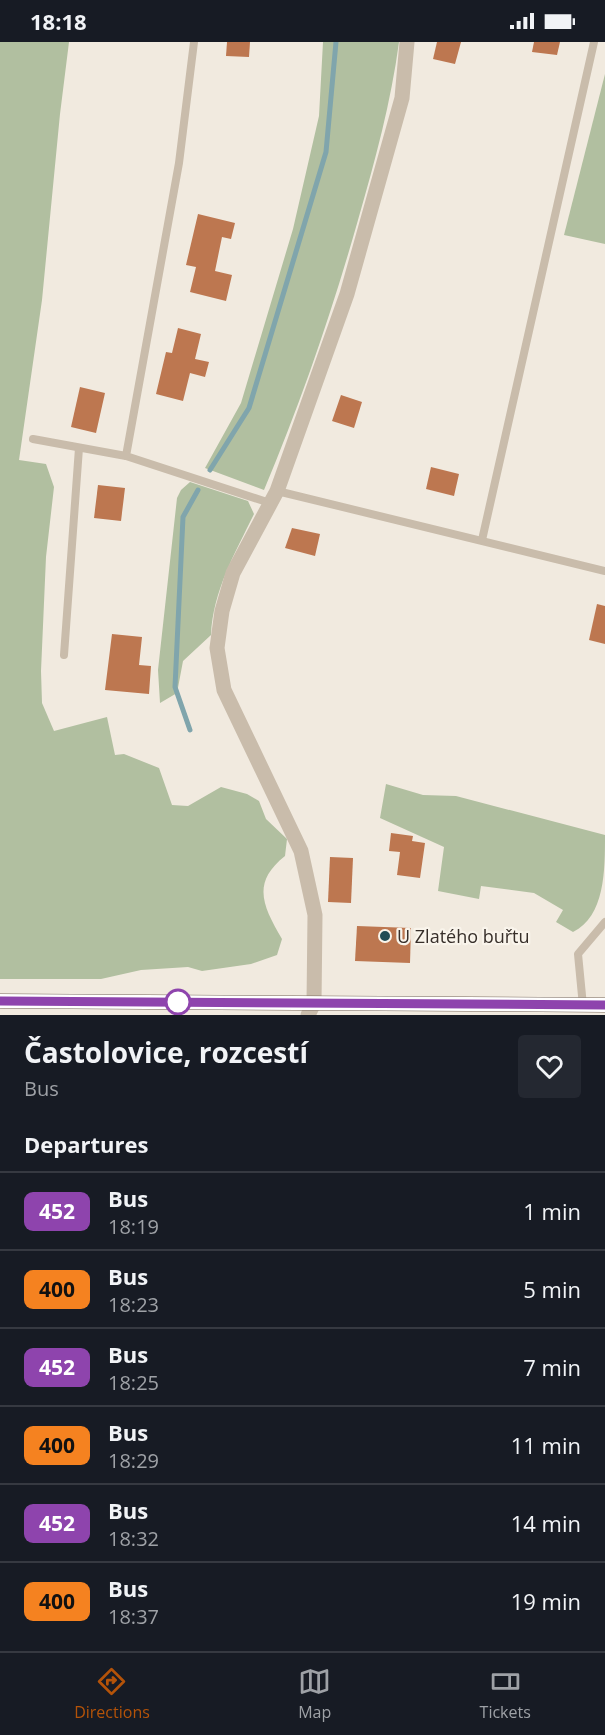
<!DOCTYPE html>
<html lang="en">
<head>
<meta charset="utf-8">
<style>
  :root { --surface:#171b24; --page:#242831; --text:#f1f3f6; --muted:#9ea1a6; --line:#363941; --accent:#b45309 }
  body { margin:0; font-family:"Open Sans",sans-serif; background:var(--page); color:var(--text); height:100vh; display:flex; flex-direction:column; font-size:22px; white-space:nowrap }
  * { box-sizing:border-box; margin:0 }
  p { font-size:20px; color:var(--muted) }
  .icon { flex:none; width:33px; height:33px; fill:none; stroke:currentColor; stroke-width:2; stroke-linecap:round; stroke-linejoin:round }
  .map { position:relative; height:973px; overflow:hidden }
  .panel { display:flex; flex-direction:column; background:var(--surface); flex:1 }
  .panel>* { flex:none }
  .badge { padding:0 12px; border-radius:9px; font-size:21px; line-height:39px }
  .map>.badge { position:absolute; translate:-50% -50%; box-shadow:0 0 0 3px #fff }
  h2 { padding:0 24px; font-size:22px; line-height:54px }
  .round { display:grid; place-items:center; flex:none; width:63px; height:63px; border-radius:6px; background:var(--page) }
  .overview { display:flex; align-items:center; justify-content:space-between; height:102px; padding:0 24px }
  h1 { font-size:28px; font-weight:700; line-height:45px }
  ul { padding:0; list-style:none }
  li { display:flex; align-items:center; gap:18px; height:78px; padding:0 24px; border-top:2px solid var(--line) }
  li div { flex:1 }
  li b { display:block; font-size:22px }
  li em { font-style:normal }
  li .badge { min-width:66px; font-weight:700; text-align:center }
  .status { display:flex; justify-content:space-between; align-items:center; height:42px; padding:0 30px; background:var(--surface); direction:ltr }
  .status svg { height:16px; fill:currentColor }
  .dock { display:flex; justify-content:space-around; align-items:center; height:84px; border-top:2px solid var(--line); background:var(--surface); font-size:16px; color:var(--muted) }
  .dock a { display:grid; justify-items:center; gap:3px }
  .dock .on { color:var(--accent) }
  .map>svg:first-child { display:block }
  .green { fill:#b1bfa0 }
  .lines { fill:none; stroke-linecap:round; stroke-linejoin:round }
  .stream { stroke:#80a5ac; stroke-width:5 }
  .building { fill:#bd7750 }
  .service { stroke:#c9bcab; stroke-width:8 }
  .minor { stroke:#c9bcab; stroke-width:15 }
  .tertiary { stroke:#c9bcab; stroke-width:15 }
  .primary { stroke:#78685c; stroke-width:15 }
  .line-casing { stroke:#fff; stroke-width:14 }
  .line { stroke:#8e44ad; stroke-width:9 }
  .poi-dot { fill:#224d56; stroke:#f9f4eb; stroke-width:2 }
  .stop-dot { fill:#fff; stroke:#8e44ad; stroke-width:3 }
  .labels { text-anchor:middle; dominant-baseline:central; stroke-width:4.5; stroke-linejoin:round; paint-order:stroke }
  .poi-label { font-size:18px; fill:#372f2a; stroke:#f9f4eb; text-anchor:start }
</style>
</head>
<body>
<div class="status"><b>18:18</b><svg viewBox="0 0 49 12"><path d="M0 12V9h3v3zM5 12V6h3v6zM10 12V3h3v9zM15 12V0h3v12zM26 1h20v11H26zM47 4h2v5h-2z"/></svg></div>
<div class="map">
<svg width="605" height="973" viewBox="0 0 605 973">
  <rect width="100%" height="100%" fill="#f1eadf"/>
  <g class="green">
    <path d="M0,0H69L60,72L42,258L19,418L46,422L54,445L46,515L41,629L42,661L54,689L107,675L115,713L124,712L159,726L172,763L188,764L221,745L247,752L259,759L266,777L287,797L285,814C251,841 263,864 282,897L277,913L251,922L202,929L188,925L141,928L101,937H0Z"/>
    <path d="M323,0H399C391,60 375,119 358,178C332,270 301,360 264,448L205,426L241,361L293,187L319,74Z"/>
    <polygon points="605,32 605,202 564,193"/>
    <path d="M190,440L248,459L254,472C235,511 213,549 211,593L183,619L177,651L160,661L158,628L177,456L181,448Z"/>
    <path d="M386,742L423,753L456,754L605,793C605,829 605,874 573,890L556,880L563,868L534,851L481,844L479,857L438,849L444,805L380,776Z"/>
  </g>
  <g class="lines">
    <g class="stream">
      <polyline points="210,428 249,366 326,110 336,0"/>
      <polyline points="190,688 175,645 183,475 198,448"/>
    </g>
  </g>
  <g class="building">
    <polygon points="227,0 250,0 249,15 226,14"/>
    <polygon points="437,0 461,0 455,22 433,17"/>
    <polygon points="534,0 560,0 557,13 532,10"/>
    <polygon points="198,172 235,181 231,197 222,195 215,229 232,233 226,259 190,250 196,225 186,223"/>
    <polygon points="178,286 201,292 195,317 209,320 205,335 190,331 183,359 156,352 166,310 172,311"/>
    <polygon points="80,345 105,351 96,391 71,385"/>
    <polygon points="341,353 362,360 354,386 332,379"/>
    <polygon points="431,425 459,432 454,454 426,447"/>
    <polygon points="98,443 125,446 121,479 94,476"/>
    <polygon points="292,486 320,492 315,514 285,506"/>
    <polygon points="597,562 605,564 605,602 589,598"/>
    <polygon points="112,592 142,595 139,623 151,624 149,652 105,648"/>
    <polygon points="391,791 413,794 412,799 425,801 420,836 397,833 400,810 389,809"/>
    <polygon points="330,815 353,816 351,861 328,860"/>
    <polygon points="357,884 411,886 410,921 355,919"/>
  </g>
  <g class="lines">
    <g class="service">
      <polyline points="194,0 179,121 126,414 270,461"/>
      <polyline points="33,397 126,414"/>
      <polyline points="277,449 605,529"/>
      <polyline points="482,498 594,0"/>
      <polyline points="64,613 79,406"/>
      <polyline points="583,964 578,912 605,880"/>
    </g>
    <polyline class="minor" points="314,961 315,873 301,809 224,648 217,606 222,569 233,531 277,449 347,252 402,56 407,0"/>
    <polyline class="tertiary" points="308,973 314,961"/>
    <polyline class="primary" points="0,959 605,963"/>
  </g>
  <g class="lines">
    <g class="line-casing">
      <polyline id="line" points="0,959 605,963"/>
    </g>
    <use href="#line" class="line"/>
  </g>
  <circle class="poi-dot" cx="385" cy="894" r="6"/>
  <circle class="stop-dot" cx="178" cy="960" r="12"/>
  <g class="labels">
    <g class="poi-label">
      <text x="397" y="894">U Zlatého buřtu</text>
    </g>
  </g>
</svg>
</div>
<section class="panel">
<div class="overview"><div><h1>Častolovice, rozcestí</h1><p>Bus</p></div><a class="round"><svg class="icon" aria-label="heart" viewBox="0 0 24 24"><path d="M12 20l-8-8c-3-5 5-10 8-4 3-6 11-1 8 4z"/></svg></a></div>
<h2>Departures</h2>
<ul>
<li><span class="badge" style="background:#8e44ad;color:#fff">452</span><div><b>Bus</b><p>18:19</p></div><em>1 min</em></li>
<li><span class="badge" style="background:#f58220;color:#111">400</span><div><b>Bus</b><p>18:23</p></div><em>5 min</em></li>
<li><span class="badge" style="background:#8e44ad;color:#fff">452</span><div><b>Bus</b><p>18:25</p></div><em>7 min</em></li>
<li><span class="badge" style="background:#f58220;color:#111">400</span><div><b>Bus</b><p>18:29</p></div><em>11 min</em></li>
<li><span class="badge" style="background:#8e44ad;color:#fff">452</span><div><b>Bus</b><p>18:32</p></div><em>14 min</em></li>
<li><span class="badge" style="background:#f58220;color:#111">400</span><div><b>Bus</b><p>18:37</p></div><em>19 min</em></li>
</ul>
</section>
<nav class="dock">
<a class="on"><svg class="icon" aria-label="directions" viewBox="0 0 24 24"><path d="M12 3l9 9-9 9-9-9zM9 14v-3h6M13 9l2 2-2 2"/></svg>Directions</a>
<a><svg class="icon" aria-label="map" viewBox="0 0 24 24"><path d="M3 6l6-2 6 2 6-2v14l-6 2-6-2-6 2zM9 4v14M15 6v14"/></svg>Map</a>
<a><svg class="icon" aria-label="tickets" viewBox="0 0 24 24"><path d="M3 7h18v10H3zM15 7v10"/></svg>Tickets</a>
</nav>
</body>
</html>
